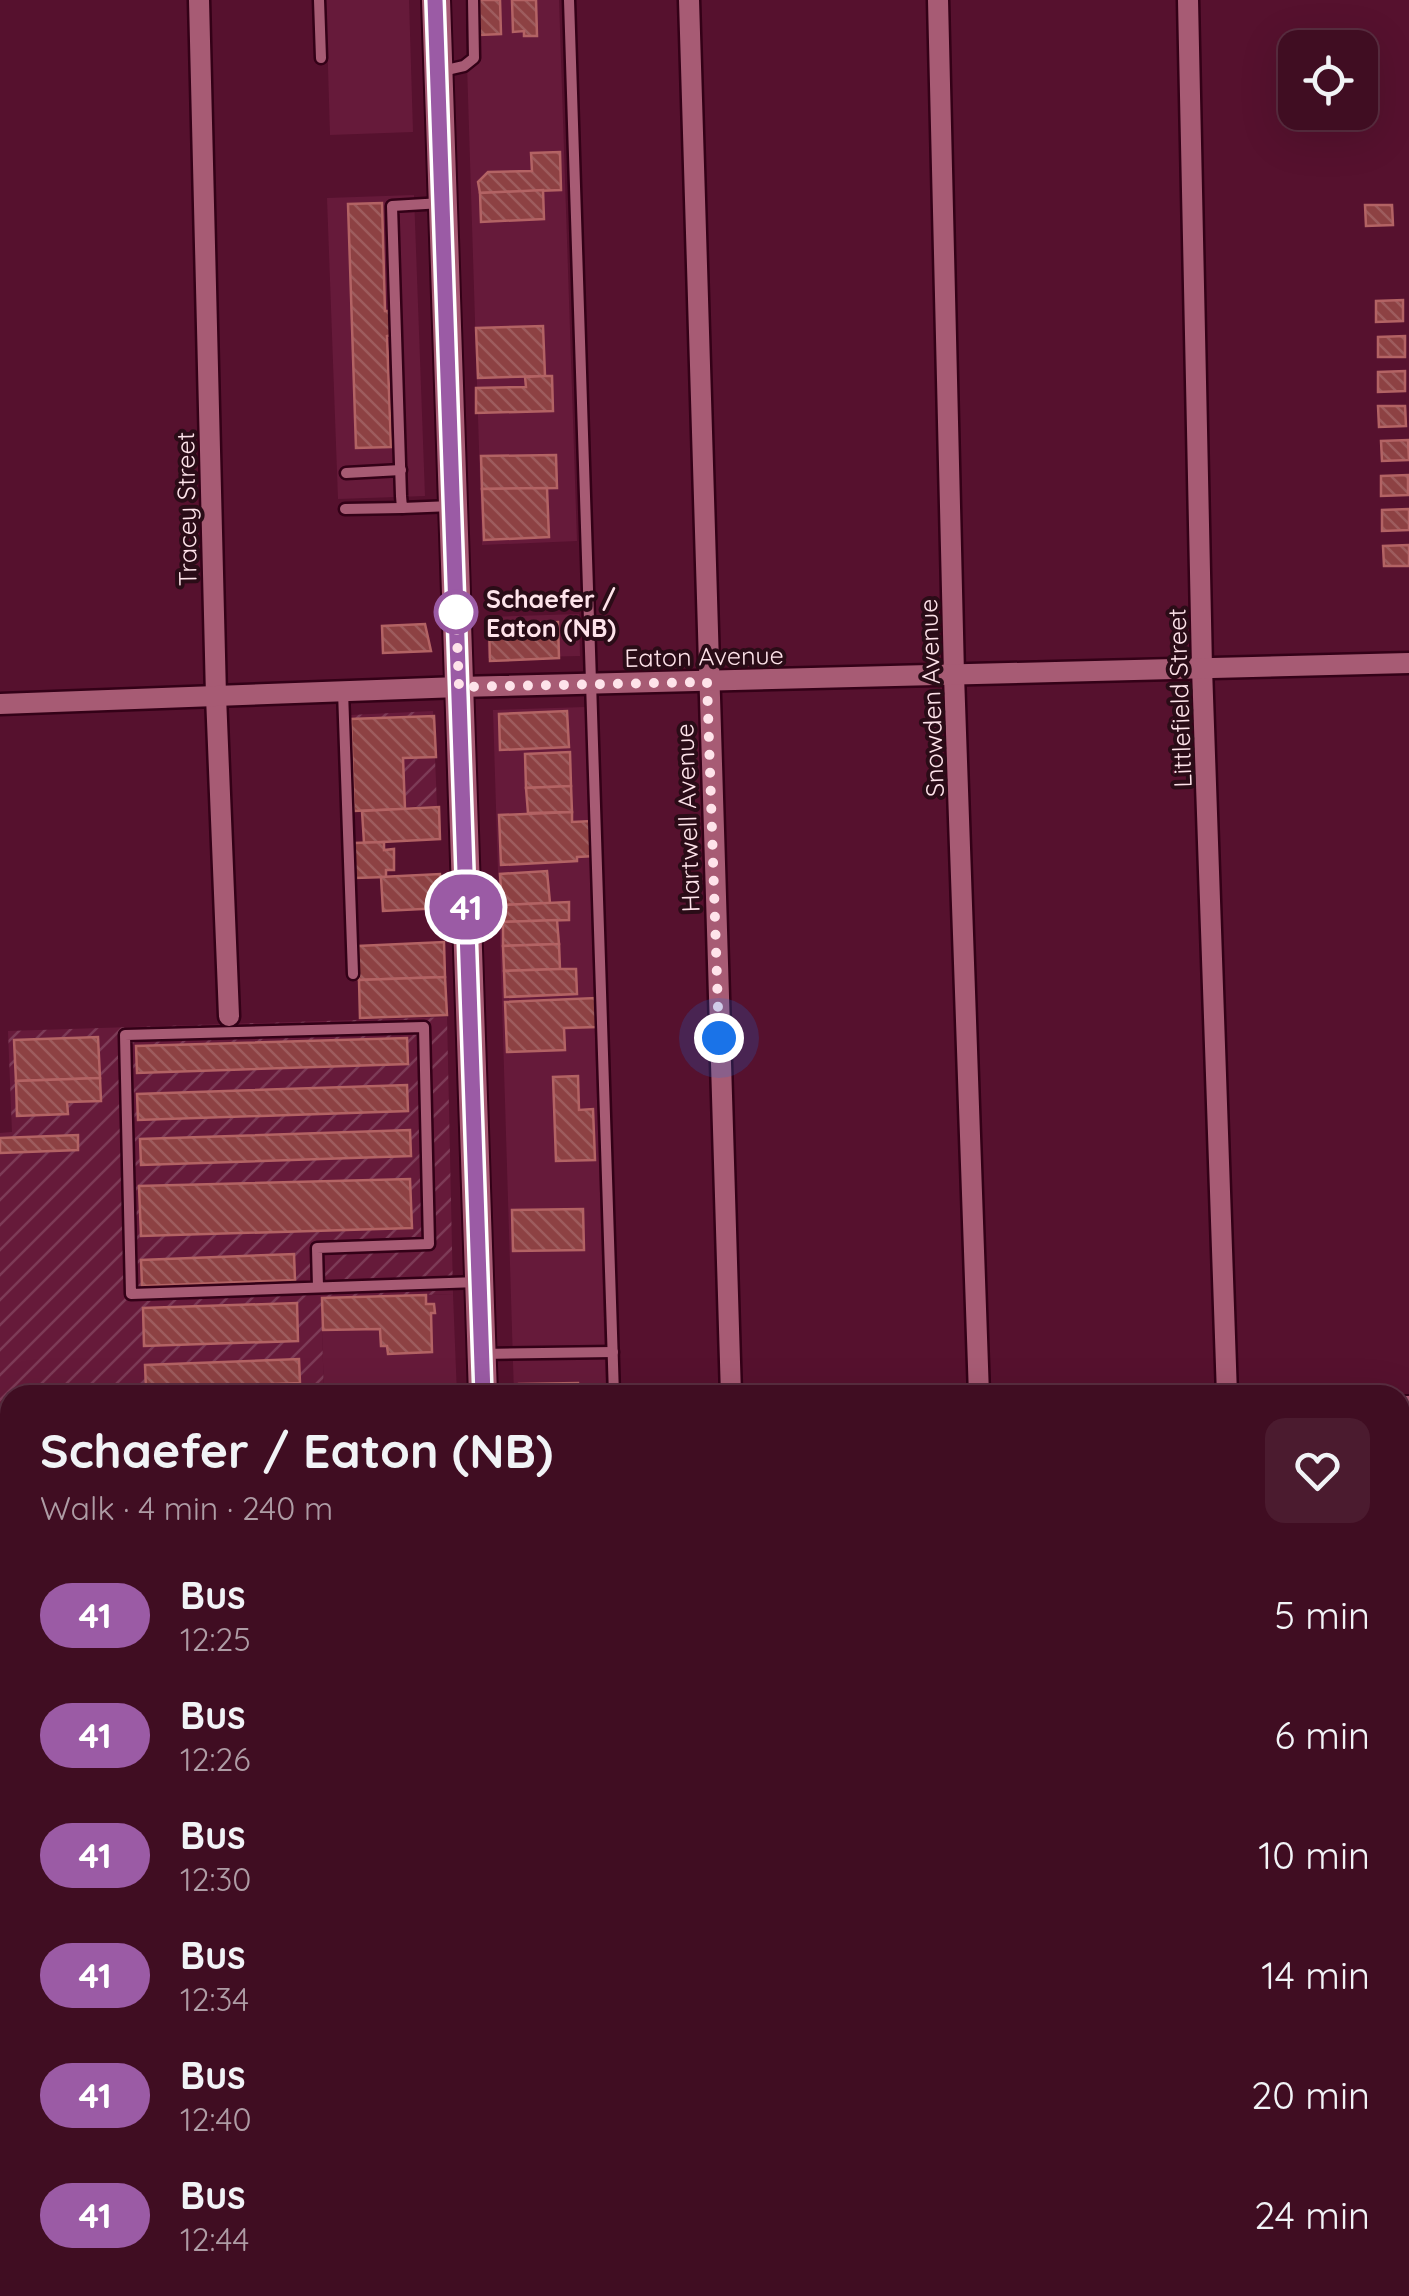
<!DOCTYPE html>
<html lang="en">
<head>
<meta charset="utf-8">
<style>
  :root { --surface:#400d22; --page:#4b1b2f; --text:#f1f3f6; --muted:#ae9ca5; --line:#592d40 }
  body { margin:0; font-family:Quicksand,sans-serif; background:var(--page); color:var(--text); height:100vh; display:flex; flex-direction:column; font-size:38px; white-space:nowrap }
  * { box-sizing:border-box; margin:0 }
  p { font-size:32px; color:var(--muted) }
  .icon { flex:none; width:55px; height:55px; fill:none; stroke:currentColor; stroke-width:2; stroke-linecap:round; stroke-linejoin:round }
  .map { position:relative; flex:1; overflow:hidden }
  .drawer { position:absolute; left:0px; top:1385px; width:1410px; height:912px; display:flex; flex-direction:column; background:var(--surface); border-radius:30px 30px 0 0; box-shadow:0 10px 40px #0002,0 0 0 2px var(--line) }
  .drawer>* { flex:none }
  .badge { padding:0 20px; border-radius:32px; font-size:35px; line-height:65px }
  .controls { position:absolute; left:1278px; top:30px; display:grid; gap:20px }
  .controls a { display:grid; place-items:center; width:100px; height:100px; border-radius:20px; background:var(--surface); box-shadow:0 10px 40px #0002,0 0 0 2px var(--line); font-size:50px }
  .you { position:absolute; width:50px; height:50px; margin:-25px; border:8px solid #fff; border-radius:50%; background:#1a73e8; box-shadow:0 0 0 15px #1a73e833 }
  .map>.badge { position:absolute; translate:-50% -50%; box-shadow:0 0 0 5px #fff }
  .round { display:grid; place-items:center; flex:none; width:105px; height:105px; border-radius:20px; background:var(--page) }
  .overview { display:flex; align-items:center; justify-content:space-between; height:170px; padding:0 40px }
  h1 { font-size:48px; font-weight:700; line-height:75px }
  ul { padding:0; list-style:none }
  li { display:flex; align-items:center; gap:30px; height:120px; padding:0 40px }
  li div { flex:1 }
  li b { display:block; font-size:38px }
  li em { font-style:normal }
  li .badge { min-width:110px; font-weight:700; text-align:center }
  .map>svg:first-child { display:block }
  .built { fill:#661a3a }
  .industrial { fill:url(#industrial-furrows) }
  .building { fill:url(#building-back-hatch); stroke:#b36364; stroke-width:2.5 }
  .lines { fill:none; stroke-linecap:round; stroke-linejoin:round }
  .lane-casing { stroke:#330117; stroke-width:15 }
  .street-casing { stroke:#330117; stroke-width:25 }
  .secondary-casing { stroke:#330117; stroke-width:32 }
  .lane { stroke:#a75b74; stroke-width:10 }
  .street { stroke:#a75b74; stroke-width:20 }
  .secondary { stroke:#a75b74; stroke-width:28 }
  .rail { stroke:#c59caa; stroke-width:5 }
  .line-casing { stroke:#fff; stroke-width:22 }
  .line { stroke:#9b5ba5; stroke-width:15 }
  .walk { stroke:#fee3ea; stroke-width:10; stroke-dasharray:0 18 }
  .stop-dot { fill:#fff; stroke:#9b5ba5; stroke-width:5 }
  .labels { text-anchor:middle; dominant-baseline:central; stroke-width:8; stroke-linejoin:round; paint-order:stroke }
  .street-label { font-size:25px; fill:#fee3ea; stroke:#2a0c17 }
  .stop-label { font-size:25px; font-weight:bold; fill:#fee3ea; stroke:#2a0c17; text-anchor:start }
</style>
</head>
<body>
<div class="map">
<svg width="1409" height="2296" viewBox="0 0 1409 2296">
  <defs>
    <pattern id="industrial-furrows" width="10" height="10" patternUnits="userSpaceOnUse" patternTransform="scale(2.5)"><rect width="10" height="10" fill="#661a3a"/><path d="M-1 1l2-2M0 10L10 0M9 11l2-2" fill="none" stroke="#7d3b57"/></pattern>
    <pattern id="building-back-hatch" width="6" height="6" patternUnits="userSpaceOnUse" patternTransform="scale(2.5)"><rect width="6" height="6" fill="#8d4143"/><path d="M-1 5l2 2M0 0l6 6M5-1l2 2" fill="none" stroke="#9e5c5e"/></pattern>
  </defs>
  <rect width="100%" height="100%" fill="#56112e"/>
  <g class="built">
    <polygon points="326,0 409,0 413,132 330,135"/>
    <polygon points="465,0 559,0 577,541 482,545"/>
    <polygon points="414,195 425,496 338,499 327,198"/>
    <polygon points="579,614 580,656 488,658 487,617"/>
    <polygon points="585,707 606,1395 514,1395 493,710"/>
    <polygon points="453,1294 457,1395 324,1395 321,1299"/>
    <rect x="1400" y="1432" width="9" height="389"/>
  </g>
  <g class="industrial">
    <polygon points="433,711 437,806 355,809 351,715"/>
    <polygon points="447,1017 453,1294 321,1299 324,1395 10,1395 10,1425 0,1425 0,1133 12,1132 8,1031"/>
    <polygon points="0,1478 10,1478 10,2288 48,2288 45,2296 0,2296"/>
    <polygon points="1400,1871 1409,1871 1409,2296 544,2296 544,2288 1400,2288"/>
    <polygon points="59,2288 159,2288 148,2296 59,2296"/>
    <polygon points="244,2288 482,2288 482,2296 232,2296"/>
  </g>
  <g class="building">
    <polygon points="479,0 500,0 501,34 480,35"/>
    <polygon points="512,0 536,0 537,36 524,36 524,31 513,32"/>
    <polygon points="560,152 561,190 480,193 478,182 488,172 532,171 531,153"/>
    <polygon points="543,190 544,219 481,222 480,193"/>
    <polygon points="382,203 385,311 392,311 393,335 387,336 391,447 356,448 348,204"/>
    <polygon points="1365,205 1392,205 1393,225 1366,226"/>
    <polygon points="1403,300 1403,321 1376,322 1376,301"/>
    <polygon points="543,326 545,376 478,378 476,328"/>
    <polygon points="1405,336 1405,357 1378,357 1378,337"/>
    <polygon points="1405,371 1405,391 1378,392 1378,372"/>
    <polygon points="545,376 552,376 553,411 476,413 476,388 526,387 525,377"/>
    <polygon points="1378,406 1405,406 1406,426 1379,427"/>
    <polygon points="1408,440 1409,460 1382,461 1381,441"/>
    <polygon points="556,455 557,488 482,489 481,456"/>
    <polygon points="1408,475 1408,495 1381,496 1381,476"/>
    <polygon points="547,488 549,537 484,540 482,489"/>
    <polygon points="1409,509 1409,530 1382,531 1382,510"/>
    <polygon points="1409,545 1409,566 1384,566 1383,546"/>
    <polygon points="558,622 559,658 490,661 489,625"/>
    <polygon points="425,624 431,651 383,653 382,626"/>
    <polygon points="567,711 569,747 500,750 499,714"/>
    <polygon points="434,716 436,757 403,758 405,809 354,811 351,719"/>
    <polygon points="570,752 571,786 526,788 525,754"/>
    <polygon points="571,786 572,812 528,813 526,788"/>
    <polygon points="439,807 440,839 364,843 362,811"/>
    <polygon points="572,812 572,822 592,821 594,856 577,857 577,861 501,865 499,815"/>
    <polygon points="384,842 384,850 394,849 394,870 386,870 386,877 355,878 354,843"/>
    <polygon points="547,871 550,903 502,905 500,874"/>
    <polygon points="440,874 442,908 383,911 381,877"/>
    <polygon points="569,902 569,920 503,922 502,905"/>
    <polygon points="557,920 559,944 503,946 503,922"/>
    <polygon points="444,942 445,977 359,980 358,946"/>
    <polygon points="559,944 560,969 504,971 503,946"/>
    <polygon points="560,969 576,969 577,994 505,997 504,971"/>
    <polygon points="445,977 447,1015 360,1018 359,980"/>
    <polygon points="596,998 597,1027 564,1028 565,1050 507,1052 505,1002"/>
    <polygon points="98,1037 100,1078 16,1081 14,1040"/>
    <polygon points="407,1038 408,1064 137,1073 136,1046"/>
    <polygon points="578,1076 579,1110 593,1109 595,1160 556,1161 553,1077"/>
    <polygon points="100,1078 101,1101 67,1102 68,1114 17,1116 16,1081"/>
    <polygon points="407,1085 408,1111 138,1120 137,1094"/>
    <polygon points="410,1130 411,1156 141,1165 140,1139"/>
    <polygon points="78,1135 78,1150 0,1153 0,1138"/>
    <polygon points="410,1179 412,1228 141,1236 139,1186"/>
    <polygon points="583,1209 584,1250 513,1251 512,1210"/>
    <polygon points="294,1254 295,1280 142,1286 141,1260"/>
    <polygon points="426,1295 426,1304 434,1304 435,1313 431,1313 432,1352 388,1354 387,1346 381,1346 380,1329 323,1330 322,1298"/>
    <polygon points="297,1303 298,1341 144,1346 143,1308"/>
    <polygon points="299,1359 300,1383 146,1389 145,1365"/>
    <polygon points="578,1383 579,1395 519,1395 519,1384"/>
    <polygon points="1400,1449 1409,1449 1409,1674 1400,1675"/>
    <polygon points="0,1524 10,1524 10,1834 3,1834"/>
    <polygon points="1400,2021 1404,2021 1409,2111 1409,2121 1400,2122"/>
    <rect x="0" y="2160" width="10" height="60"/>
    <polygon points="0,2220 10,2220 10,2288 37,2288 37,2296 0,2296"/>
    <polygon points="278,2288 339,2288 311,2296 283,2296"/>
  </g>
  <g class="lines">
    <g class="lane-casing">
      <g id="lane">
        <polyline points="319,0 321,58"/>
        <polyline points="569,0 614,1395"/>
        <polyline points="442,71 464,66 474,58 473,0"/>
        <polyline points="442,203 392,206 401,496 402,508 452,506"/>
        <polyline points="346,473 401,470"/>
        <polyline points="345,509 402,508"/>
        <polyline points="343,691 353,974"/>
        <polyline points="318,1287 317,1248 429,1244 424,1027 125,1035 131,1294 478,1282"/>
        <polyline points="482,1354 613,1352"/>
        <polyline points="1400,1700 1409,1700"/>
        <polyline points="1400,1792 1409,1792"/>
        <polyline points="1400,1947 1409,1947"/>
        <polyline points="1400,2142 1409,2141"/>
        <polyline points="571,2288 575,2296"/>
        <polyline points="609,2288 609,2296"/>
        <polyline points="583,2296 585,2288"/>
      </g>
    </g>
    <g class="street-casing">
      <g id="street">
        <polyline points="199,0 216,696 229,1016"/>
        <polyline points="689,0 731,1395"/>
        <polyline points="938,0 954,675 979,1395"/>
        <polyline points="1188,0 1202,668 1227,1395"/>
        <polyline points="0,704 459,687 1409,663"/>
      </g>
    </g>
    <g class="secondary-casing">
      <g id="secondary">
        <polyline points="436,0 483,1395"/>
        <polyline points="1400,1410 1409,1410"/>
        <polyline points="0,1455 10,1454"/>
        <polyline points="510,2288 510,2296"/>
      </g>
    </g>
    <use href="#lane" class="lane"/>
    <use href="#street" class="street"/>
    <use href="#secondary" class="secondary"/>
    <g class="rail">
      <polyline points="1400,1856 1409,1856"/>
      <polyline points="55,2296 56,2288"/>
      <polyline points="203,2296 213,2288"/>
    </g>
  </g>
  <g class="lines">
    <g class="line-casing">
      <polyline id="line" points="435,0 483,1395"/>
    </g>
    <use href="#line" class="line"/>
    <polyline class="walk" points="456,612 459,687 707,682 719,1038"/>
  </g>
  <circle class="stop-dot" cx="456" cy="612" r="20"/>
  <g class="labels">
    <g class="street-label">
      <text transform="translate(186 509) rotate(-91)">Tracey Street</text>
      <text transform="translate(704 656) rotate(-1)">Eaton Avenue</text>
      <text transform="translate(931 698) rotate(-92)">Snowden Avenue</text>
      <text transform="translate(1179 698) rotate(-92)">Littlefield Street</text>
      <text transform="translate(687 818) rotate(-92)">Hartwell Avenue</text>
    </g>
    <g class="stop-label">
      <text x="486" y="598">Schaefer /<tspan x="486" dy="29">Eaton (NB)</tspan></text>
    </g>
  </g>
</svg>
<div class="controls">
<a><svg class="icon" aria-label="locate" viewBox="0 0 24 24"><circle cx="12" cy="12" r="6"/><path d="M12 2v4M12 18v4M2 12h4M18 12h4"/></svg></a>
</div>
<div class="you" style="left:719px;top:1038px"></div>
<b class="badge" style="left:466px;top:907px;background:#9b5ba5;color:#fff">41</b>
<section class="drawer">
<div class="overview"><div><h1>Schaefer / Eaton (NB)</h1><p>Walk · 4 min · 240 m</p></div><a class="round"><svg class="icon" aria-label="heart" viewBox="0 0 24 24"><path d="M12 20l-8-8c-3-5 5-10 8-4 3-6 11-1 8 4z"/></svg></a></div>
<ul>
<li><span class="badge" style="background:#9b5ba5;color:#fff">41</span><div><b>Bus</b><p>12:25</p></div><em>5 min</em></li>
<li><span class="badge" style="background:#9b5ba5;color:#fff">41</span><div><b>Bus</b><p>12:26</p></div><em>6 min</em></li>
<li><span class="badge" style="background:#9b5ba5;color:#fff">41</span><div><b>Bus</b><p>12:30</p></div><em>10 min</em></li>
<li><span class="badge" style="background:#9b5ba5;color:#fff">41</span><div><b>Bus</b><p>12:34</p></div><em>14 min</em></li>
<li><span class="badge" style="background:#9b5ba5;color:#fff">41</span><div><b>Bus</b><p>12:40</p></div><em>20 min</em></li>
<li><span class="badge" style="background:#9b5ba5;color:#fff">41</span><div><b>Bus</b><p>12:44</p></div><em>24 min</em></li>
</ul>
</section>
</div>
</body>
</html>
